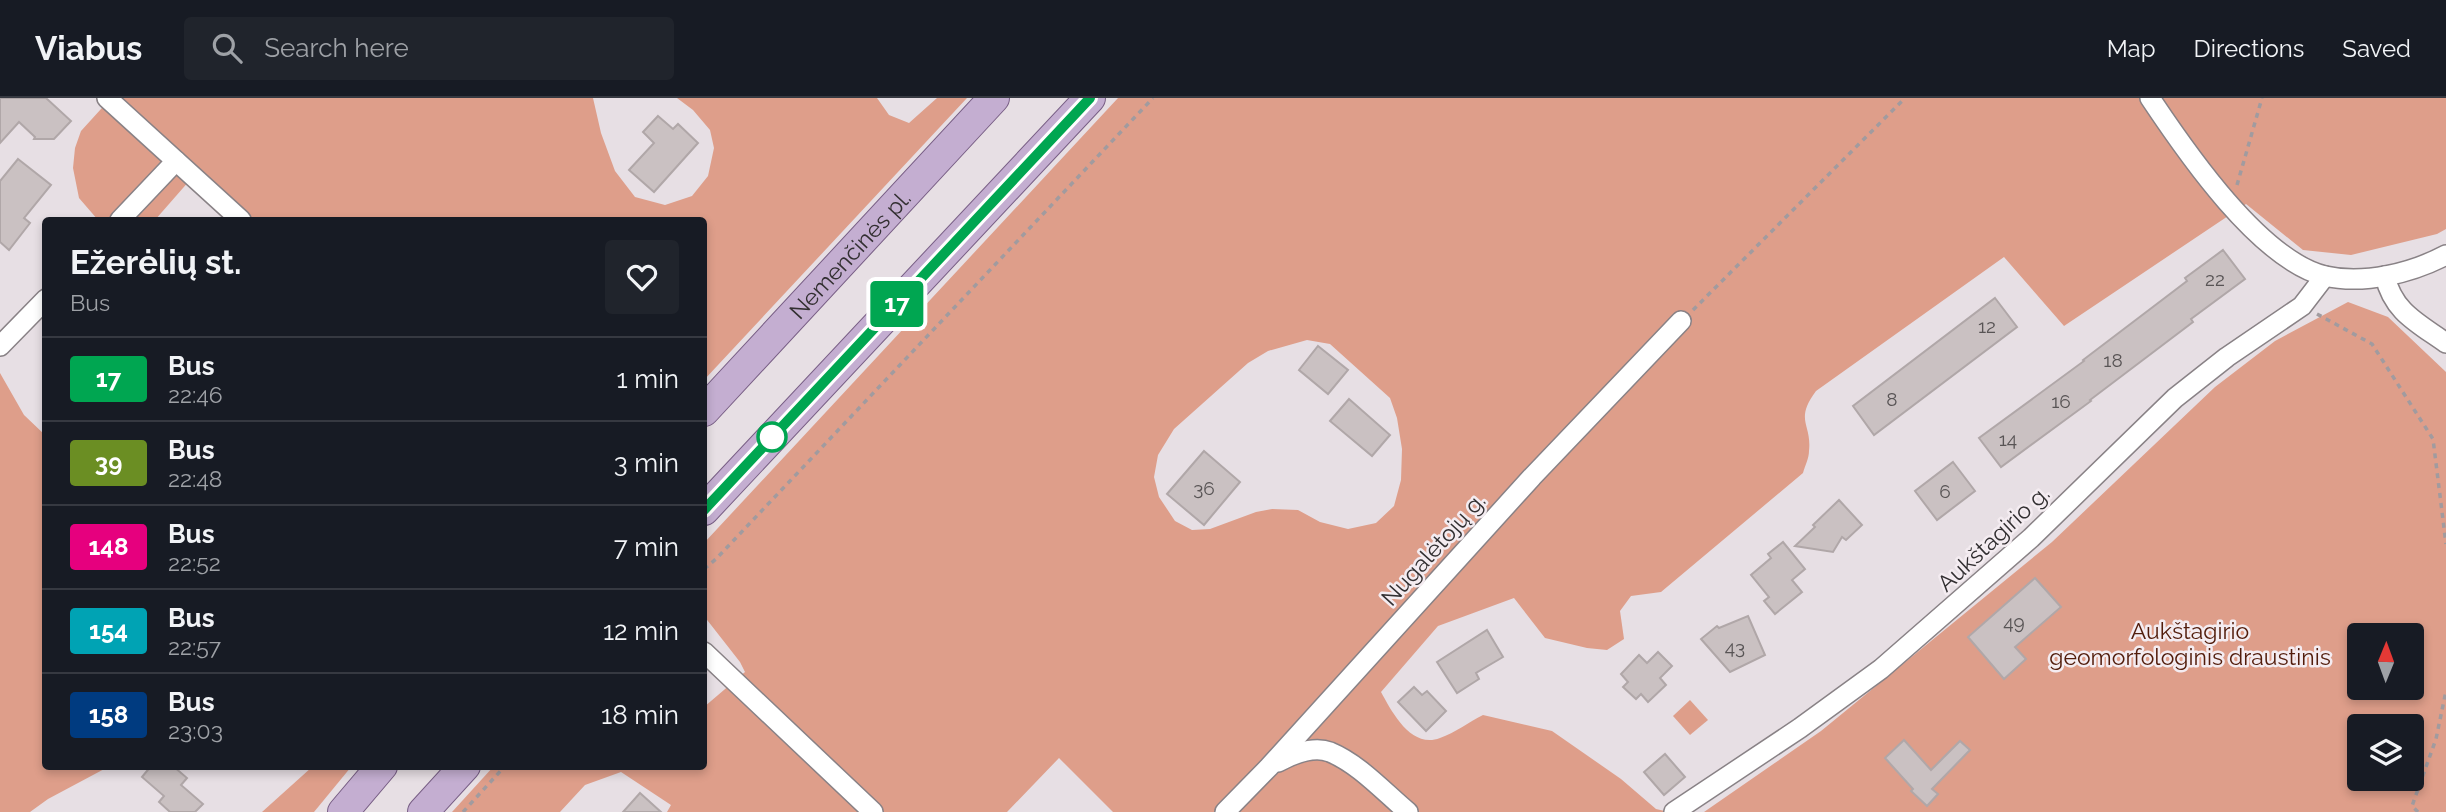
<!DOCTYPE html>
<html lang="en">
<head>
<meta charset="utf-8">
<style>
  :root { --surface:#171b24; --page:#20242c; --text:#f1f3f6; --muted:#9ea1a6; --line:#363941 }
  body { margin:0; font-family:Raleway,sans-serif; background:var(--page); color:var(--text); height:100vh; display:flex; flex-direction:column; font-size:26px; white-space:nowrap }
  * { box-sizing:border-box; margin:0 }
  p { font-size:23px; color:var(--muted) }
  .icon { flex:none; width:38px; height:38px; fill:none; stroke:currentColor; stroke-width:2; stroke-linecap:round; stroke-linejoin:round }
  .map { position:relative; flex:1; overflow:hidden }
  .side { position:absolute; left:42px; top:119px; width:665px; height:553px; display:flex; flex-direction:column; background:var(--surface); border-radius:7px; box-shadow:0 4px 10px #0003 }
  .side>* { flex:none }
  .badge { padding:0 14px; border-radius:5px; font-size:24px; line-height:46px }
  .needle { width:46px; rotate:1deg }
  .buttons { position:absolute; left:2347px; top:525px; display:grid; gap:14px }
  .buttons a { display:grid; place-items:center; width:77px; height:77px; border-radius:7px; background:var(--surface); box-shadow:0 4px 10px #0003; font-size:35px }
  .map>.badge { position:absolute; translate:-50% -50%; box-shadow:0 0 0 4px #fff }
  .round { display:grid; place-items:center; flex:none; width:74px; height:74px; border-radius:7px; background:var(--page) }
  .summary { display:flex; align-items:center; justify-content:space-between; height:119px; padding:0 28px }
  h1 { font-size:33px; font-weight:700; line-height:52px }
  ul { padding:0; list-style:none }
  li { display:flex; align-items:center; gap:21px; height:84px; padding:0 28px; border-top:2px solid var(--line) }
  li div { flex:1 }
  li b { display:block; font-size:26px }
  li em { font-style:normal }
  li .badge { min-width:77px; font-weight:700; text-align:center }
  header { display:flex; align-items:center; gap:42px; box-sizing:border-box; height:98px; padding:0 35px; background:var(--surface); border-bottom:2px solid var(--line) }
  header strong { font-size:33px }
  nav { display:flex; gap:38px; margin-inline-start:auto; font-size:24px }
  .search { width:490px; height:63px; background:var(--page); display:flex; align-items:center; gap:18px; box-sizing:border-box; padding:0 24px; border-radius:7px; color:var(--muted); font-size:26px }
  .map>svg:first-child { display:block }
  .green { fill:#de9e8a; fill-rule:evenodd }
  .building { fill:#cac1c2; stroke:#b0a7a8; stroke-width:2 }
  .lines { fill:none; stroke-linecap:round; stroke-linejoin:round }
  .street-casing { stroke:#898286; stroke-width:22 }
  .primary-casing { stroke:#785e85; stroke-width:32 }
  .path { stroke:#a19b9f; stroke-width:3.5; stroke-dasharray:5 5; stroke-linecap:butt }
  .street { stroke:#fff; stroke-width:19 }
  .primary { stroke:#c4aed1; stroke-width:30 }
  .line-casing { stroke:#fff; stroke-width:16 }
  .line { stroke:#00a651; stroke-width:10 }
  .stop-dot { fill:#fff; stroke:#00a651; stroke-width:3.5 }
  .labels { text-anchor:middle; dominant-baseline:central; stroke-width:5; stroke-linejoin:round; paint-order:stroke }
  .number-label { font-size:19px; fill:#585455 }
  .street-label { font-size:23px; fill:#322f31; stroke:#f4ecf1 }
  .park-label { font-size:23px; fill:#521c0b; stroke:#f4ecf1 }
</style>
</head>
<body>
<header>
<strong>Viabus</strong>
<div class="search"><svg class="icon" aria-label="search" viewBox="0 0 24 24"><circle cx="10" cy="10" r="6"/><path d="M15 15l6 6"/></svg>Search here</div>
<nav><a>Map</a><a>Directions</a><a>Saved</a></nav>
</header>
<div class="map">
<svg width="2446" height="714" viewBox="0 0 2446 714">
  <rect width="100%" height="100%" fill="#e7dfe4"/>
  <g class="green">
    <polygon points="111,0 593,0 601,35 615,73 635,99 665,107 692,98 708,78 714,50 710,32 693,12 677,0 877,0 889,17 909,25 937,0 967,0 704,282 704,122 249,122 197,74 155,122 98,122 79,100 73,70 75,50 81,33"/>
    <path d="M1118,0H2446V131L2437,136L2351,157L2303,152L2246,106L2064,228L2004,159L1816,293C1794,323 1812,325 1809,353C1809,360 1805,368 1803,375L1661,494L1631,498L1620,513L1624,541L1607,552L1587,550L1545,540L1514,500L1438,528L1381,594C1392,614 1411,651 1440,640C1455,635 1469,624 1483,617L1552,633L1621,681L1656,711L1669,714H1113L1059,660L1007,714H667L671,707L621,674L585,687L560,714H452L493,669L704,668V609L745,574L740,564L704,518V445ZM1307,242L1330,246L1390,300L1397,320L1402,351L1401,382L1394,408L1376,425L1348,431L1320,424L1298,412L1272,411L1256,414L1210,431L1192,432L1175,423L1159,399L1154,379L1158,357L1174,331L1248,265L1268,253Z"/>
    <path d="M2348,204L2388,219L2446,274V714H1704L1821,633L2052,444L2215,289L2275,243ZM2359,537H2412V590H2359ZM2359,628H2412V681H2359Z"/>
    <polygon points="0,275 24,317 45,337 46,668 108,669 48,701 30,714 0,714"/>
    <polygon points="1690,602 1708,622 1690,637 1673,618"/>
    <polygon points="312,669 351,669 314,714 262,714"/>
  </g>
  <g class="building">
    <polygon points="0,0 46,0 71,23 54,41 34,41 35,39 19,24 0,45"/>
    <polygon points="658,18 673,31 678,26 698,45 654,94 629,72 654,45 643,34"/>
    <polygon points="18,61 51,87 24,120 30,125 9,152 0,144 0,83"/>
    <polygon points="2223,152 2245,181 2191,221 2193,224 2090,302 2091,303 2001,369 1979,340 2084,263 2083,262 2187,183 2185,180"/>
    <polygon points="1995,200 2017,229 1874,337 1853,308"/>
    <polygon points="1318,248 1348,272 1328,296 1299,272"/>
    <polygon points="1349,301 1390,337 1372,358 1330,323"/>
    <polygon points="1204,353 1240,384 1204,427 1167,396"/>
    <polygon points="1953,364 1975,393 1937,422 1915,393"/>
    <polygon points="1839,402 1862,427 1846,442 1842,439 1833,454 1795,448 1815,429 1813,427"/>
    <polygon points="1783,444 1805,471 1792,482 1802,494 1775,516 1764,503 1769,499 1751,477 1771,460 1768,456"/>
    <polygon points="2035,480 2061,509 2015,549 2026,561 2004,581 1968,539"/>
    <polygon points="1748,518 1765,557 1730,574 1701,541 1717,528 1719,530"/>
    <polygon points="1487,532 1503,559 1476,575 1479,581 1457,595 1437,564"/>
    <polygon points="1658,554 1672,568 1660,580 1666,587 1648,604 1641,596 1636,601 1623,589 1628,584 1621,576 1639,557 1647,565"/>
    <polygon points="1414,589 1422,597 1427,593 1446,613 1426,633 1398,604"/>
    <polygon points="1904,642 1931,672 1960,643 1970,652 1932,691 1938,696 1927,708 1911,693 1913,691 1885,660"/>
    <polygon points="1665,656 1685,679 1664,697 1644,674"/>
    <polygon points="151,668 173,668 187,680 181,687 203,706 195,714 170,714 159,704 164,698 142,679"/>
    <polygon points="640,695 661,714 623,714"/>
  </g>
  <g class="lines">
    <g class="street-casing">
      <g id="street">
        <polyline points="107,0 241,122"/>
        <path d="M2150,0C2186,54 2260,162 2325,178C2364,187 2412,175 2446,157"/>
        <polyline points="120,122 176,63"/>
        <path d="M2385,178C2393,214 2418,225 2446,245"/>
        <polyline points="0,248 46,201"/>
        <polyline points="704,554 873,714"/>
        <path d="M1278,664C1293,656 1314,648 1330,654C1359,666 1384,694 1408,714"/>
        <polyline points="1225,714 1269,669 1532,379 1681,223"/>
        <polyline points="1674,714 1800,630 1881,571 2031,440 2175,300 2227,259 2302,208 2325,178"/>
      </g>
    </g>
    <g class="primary-casing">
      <g id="primary">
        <path id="s1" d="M704,313L994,0"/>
        <polyline points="704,412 1090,0"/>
        <polyline points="343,714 382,668"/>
        <polyline points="423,714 465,668"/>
      </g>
    </g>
    <g class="path">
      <polyline points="2237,87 2262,0"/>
      <polyline points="1693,212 1905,0"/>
      <polyline points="2317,216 2372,246 2433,341 2446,446"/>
      <polyline points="704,471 716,461 1153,0"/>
      <polyline points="463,714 505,668"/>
      <polyline points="2418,714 2412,708 2436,641 2446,593"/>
    </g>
    <use href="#street" class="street"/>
    <use href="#primary" class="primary"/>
  </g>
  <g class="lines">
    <g class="line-casing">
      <polyline id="line" points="704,412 1090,0"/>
    </g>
    <use href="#line" class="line"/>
  </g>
  <circle class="stop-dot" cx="772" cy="339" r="14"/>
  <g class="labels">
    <g class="number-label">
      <text x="2215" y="181">22</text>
      <text x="1987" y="228">12</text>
      <text x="2113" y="262">18</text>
      <text x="1892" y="301">8</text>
      <text x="2061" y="303">16</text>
      <text x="2008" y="341">14</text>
      <text x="1204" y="390">36</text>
      <text x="1945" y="393">6</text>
      <text x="2014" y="524">49</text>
      <text x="1735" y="549">43</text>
    </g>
    <g class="street-label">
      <text stroke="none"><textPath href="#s1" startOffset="214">Nemenčinės pl.</textPath></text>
      <text transform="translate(1993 440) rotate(-43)">Aukštagirio g.</text>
      <text transform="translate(1433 451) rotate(-48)">Nugalėtojų g.</text>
    </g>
    <g class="park-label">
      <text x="2190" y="532">Aukštagirio<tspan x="2190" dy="26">geomorfologinis draustinis</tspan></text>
    </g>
  </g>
</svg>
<div class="buttons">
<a><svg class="needle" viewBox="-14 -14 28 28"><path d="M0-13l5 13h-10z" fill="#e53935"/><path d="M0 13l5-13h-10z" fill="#9ea1a6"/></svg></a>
<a><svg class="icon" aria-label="layers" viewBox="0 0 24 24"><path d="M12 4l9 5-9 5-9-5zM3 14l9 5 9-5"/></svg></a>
</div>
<b class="badge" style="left:897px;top:206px;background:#00a651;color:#fff">17</b>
<section class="side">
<div class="summary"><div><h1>Ežerėlių st.</h1><p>Bus</p></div><a class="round"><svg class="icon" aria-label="heart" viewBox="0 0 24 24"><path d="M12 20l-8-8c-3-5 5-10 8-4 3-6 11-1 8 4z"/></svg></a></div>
<ul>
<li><span class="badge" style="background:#00a651;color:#fff">17</span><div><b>Bus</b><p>22:46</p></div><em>1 min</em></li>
<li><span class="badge" style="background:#6b8e23;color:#fff">39</span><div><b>Bus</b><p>22:48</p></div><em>3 min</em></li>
<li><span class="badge" style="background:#e6007e;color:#fff">148</span><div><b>Bus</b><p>22:52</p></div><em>7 min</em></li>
<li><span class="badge" style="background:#00a3b4;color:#fff">154</span><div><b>Bus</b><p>22:57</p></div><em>12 min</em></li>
<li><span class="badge" style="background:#003b80;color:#fff">158</span><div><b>Bus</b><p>23:03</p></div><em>18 min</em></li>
</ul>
</section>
</div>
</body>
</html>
